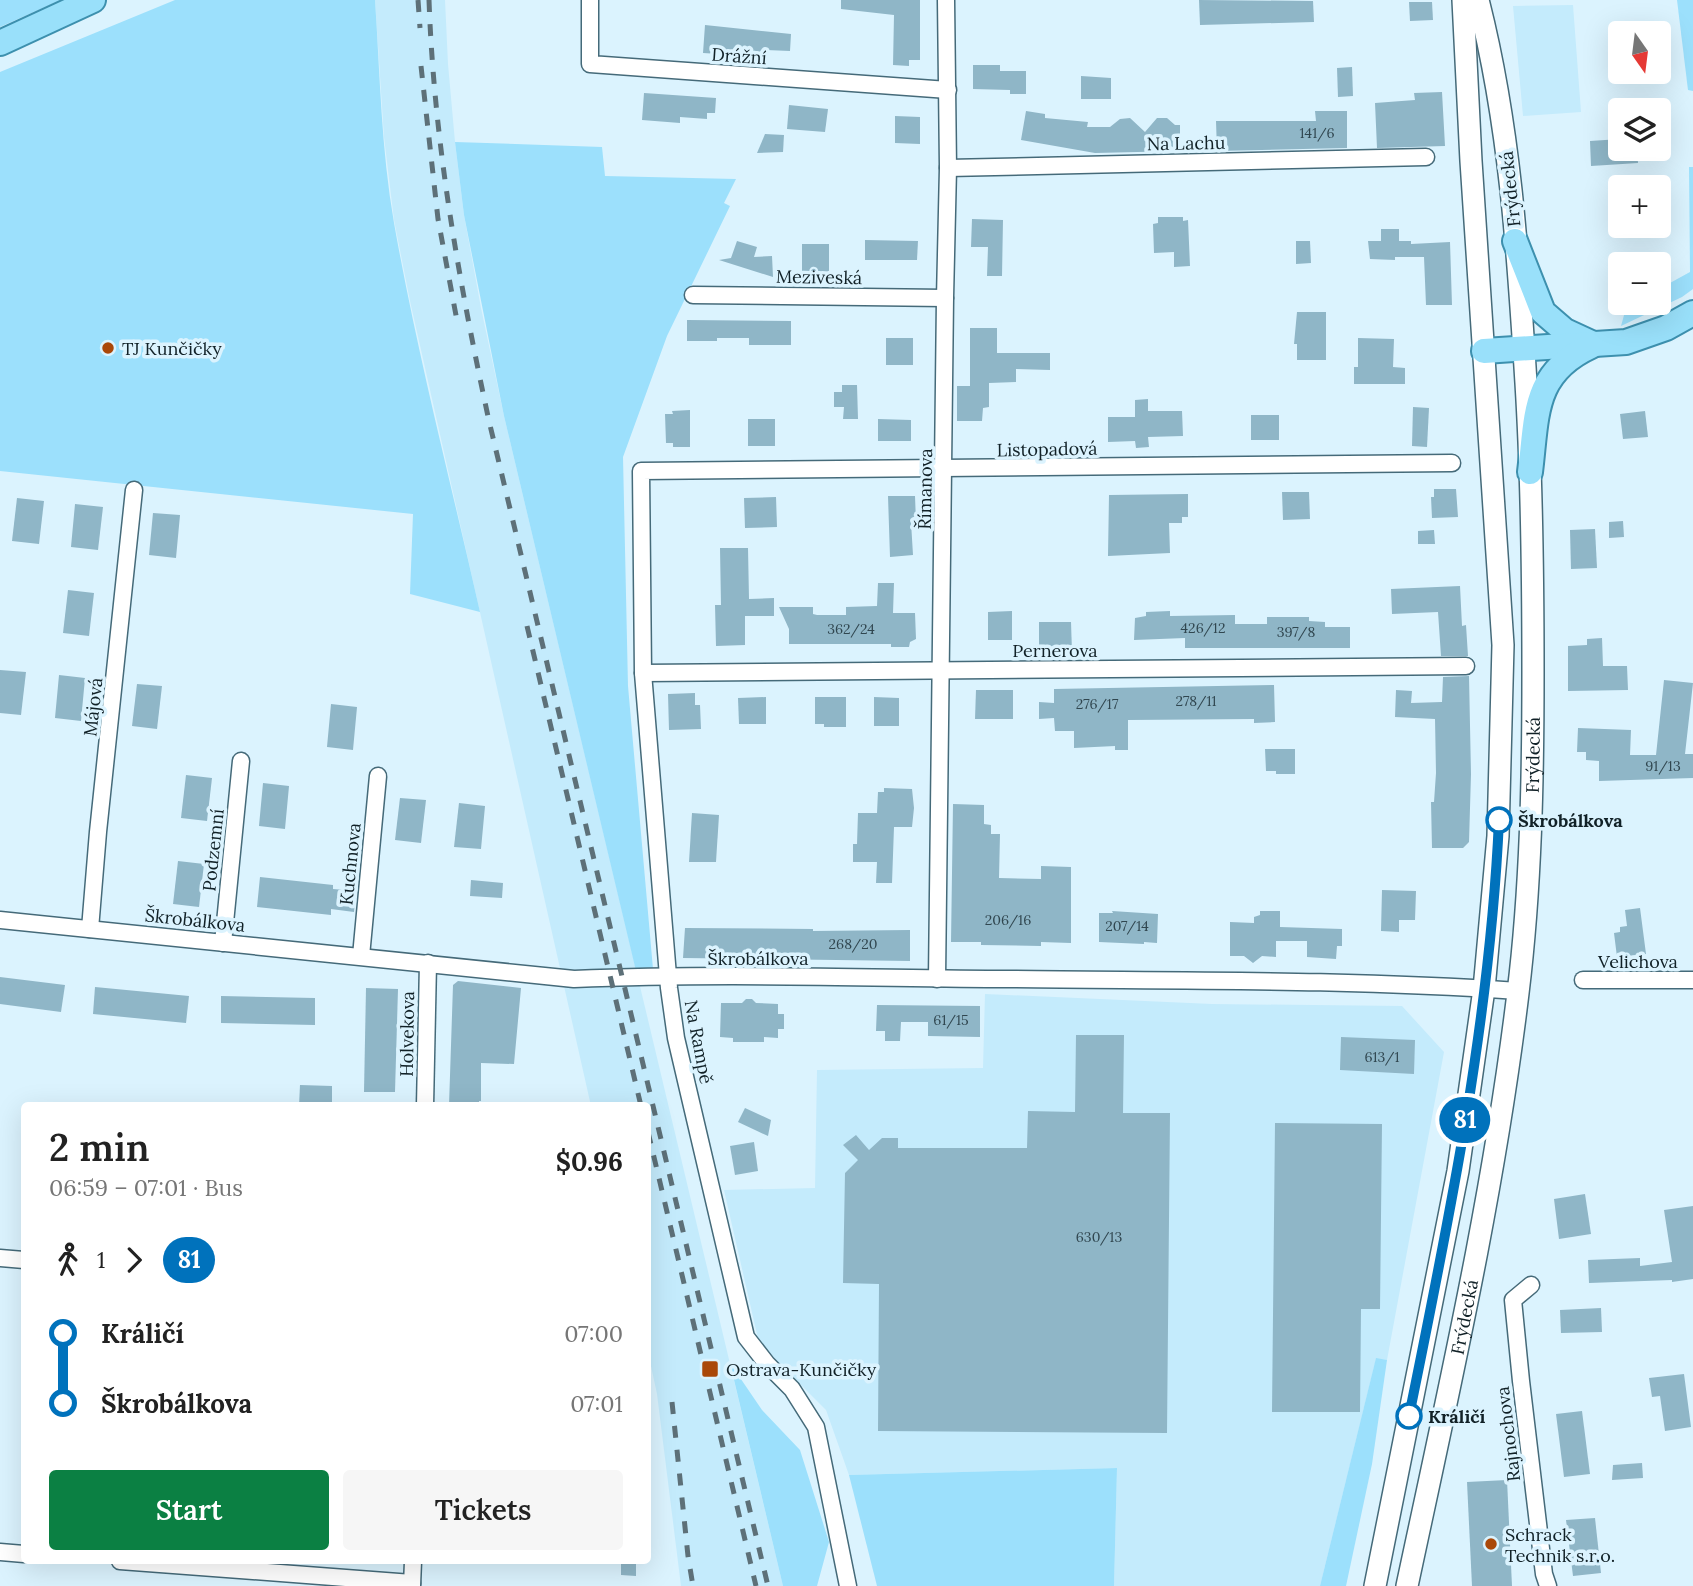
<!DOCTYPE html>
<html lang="en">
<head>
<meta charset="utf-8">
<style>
  :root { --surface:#fff; --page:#f6f6f6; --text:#222; --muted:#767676; --accent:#0b8043 }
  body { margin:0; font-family:Lora,serif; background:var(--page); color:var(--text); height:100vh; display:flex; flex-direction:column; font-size:26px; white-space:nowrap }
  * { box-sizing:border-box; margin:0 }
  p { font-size:23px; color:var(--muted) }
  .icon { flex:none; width:38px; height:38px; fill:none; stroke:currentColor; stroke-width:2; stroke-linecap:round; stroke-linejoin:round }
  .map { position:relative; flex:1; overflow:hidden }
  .details { position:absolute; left:21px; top:1102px; width:630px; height:462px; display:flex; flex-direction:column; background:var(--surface); border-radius:7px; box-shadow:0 7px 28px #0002 }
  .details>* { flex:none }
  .badge { padding:0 14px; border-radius:23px; font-size:24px; line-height:46px }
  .needle { width:46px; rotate:166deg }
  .tools { position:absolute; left:1608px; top:21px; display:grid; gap:14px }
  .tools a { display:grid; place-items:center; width:63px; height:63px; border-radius:7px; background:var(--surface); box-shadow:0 7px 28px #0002; font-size:35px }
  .map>.badge { position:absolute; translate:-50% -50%; box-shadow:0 0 0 4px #fff }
  .legs { display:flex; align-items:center; gap:10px; height:77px; padding:0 28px; font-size:23px }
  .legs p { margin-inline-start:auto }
  .overview { display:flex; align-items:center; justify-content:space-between; height:119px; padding:0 28px }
  h1 { font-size:38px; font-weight:600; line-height:52px }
  .button { display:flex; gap:14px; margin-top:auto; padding:14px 28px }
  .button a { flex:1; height:80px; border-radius:7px; background:var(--accent); color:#fff; font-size:28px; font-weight:600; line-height:80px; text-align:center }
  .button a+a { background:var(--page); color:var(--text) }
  ul { padding:0 28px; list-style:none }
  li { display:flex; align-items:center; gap:24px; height:70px; font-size:26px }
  li i { display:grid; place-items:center; width:10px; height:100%; margin:0 9px; background:currentColor }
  li i::after { content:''; width:18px; height:18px; margin:-9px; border:5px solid; border-radius:50%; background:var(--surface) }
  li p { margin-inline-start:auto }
  li:first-child i { background:linear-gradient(#0000 50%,currentColor 0) }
  li:last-child i { background:linear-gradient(currentColor 50%,#0000 0) }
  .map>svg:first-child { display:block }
  .built { fill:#c4ebfc }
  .green { fill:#9ce0fc }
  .building { fill:#8fb6c7 }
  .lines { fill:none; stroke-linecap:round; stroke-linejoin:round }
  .street-casing { stroke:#456a79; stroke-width:19 }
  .secondary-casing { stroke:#456a79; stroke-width:24 }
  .primary-casing { stroke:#3d90ae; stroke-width:28 }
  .street { stroke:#fff; stroke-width:16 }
  .secondary { stroke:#fff; stroke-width:21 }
  .primary { stroke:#99e0fa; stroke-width:24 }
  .rail { stroke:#5d7078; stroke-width:5; stroke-dasharray:12 12; stroke-linecap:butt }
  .line-1-casing { stroke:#fff; stroke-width:16 }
  .line-1 { stroke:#0072bc; stroke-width:10 }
  .poi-dot { fill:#aa4809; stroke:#dbf3fe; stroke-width:2.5 }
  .stop-1-dot { fill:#fff; stroke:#0072bc; stroke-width:3.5 }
  .labels { text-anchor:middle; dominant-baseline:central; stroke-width:7; stroke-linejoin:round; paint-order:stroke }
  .number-label { font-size:14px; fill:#30464f }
  .street-label { font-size:18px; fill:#112127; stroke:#dbf3fe }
  .poi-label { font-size:18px; fill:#112127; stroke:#dbf3fe; text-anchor:start }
  .stop-label { font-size:18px; font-weight:bold; fill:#112127; stroke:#dbf3fe; text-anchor:start }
</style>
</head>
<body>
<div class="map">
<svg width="1693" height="1586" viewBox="0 0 1693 1586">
  <rect width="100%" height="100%" fill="#dbf3fe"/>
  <g class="built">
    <polygon points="375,0 445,0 448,64 455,142 464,215 481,308 504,416 783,1586 681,1586 657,1394 648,1352 648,1106 591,1106 410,301 394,220 384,137"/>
    <polygon points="1573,5 1581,112 1523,116 1513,6"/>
    <polygon points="985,994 1212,1004 1402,1006 1444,1052 1387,1360 1376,1359 1320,1586 1114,1586 1117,1468 849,1475 826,1410 759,1343 724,1190 815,1188 817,1070 983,1068"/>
  </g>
  <g class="green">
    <polygon points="0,0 61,0 0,27"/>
    <path d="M175,0H375C380,74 381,149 394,223C417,353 451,483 480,612L410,594L413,514L0,471V72Z"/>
    <polygon points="1677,0 1693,0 1693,91 1688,90"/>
    <polygon points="455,142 602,147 605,176 736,179 724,203 730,206 667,336 623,457 628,686 653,969 636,971 504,416 464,215"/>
    <polygon points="1689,167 1693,167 1693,289 1682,297 1621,326 1626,308 1635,303 1659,303 1659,289 1690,272"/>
    <polygon points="1376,1358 1387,1360 1372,1464 1346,1586 1320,1586"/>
    <polygon points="730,1363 762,1410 800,1450 829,1542 817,1586 783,1586"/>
    <polygon points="1117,1468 1114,1586 877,1586 849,1475"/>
  </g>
  <g class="building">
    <polygon points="841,0 920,0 920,60 909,60 909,66 893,65 894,15 841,9"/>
    <polygon points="1199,0 1313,1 1314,22 1200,25"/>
    <polygon points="1409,2 1432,2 1433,20 1410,21"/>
    <polygon points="705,25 791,34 790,51 766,50 766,57 703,53"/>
    <polygon points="973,65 1000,65 1000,71 1026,71 1026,94 1010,94 1010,90 973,89"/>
    <polygon points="1352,67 1353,96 1338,97 1337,68"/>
    <polygon points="1081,76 1111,78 1111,99 1081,99"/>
    <polygon points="1442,92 1445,146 1377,148 1375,103 1415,100 1414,93"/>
    <polygon points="644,93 716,98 715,113 707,113 707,119 680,117 680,123 642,120"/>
    <polygon points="789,105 828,109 825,132 787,129"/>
    <polygon points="1026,111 1045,114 1045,118 1088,122 1087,127 1110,127 1120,119 1130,118 1145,132 1157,118 1167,118 1175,125 1180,125 1180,151 1095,153 1021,140"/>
    <polygon points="1315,111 1347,111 1347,148 1217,151 1216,121 1316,121"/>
    <polygon points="895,116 920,117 920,144 895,143"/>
    <polygon points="765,134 784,135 783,152 757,153"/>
    <polygon points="1620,139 1620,149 1637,149 1638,163 1591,166 1590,141"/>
    <polygon points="1158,217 1183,217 1183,221 1188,220 1190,266 1174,267 1174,252 1154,253 1153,224 1158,223"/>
    <polygon points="972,219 1003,220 1002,276 987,276 988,247 971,247"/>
    <polygon points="1381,229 1399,229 1399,241 1411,241 1411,244 1450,242 1452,305 1426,305 1424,257 1395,257 1395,260 1370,259 1368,241 1381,241"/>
    <polygon points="865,240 918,241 917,260 865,260"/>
    <polygon points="737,241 757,247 754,257 772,256 773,277 719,260 731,258"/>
    <polygon points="1296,241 1310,241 1311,263 1296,264"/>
    <polygon points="802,244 829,244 829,275 802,274"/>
    <polygon points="1297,312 1326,312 1326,360 1297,360 1297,344 1294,344"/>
    <polygon points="687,320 791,321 791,345 749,345 749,338 717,338 717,341 687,341"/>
    <polygon points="970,328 997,328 997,353 1050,353 1050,370 1016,369 1016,382 989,383 989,407 983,408 982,421 957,421 957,386 970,386"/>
    <rect x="886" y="338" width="27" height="27"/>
    <polygon points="1358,338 1394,339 1393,367 1405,368 1405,384 1354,384 1354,367 1358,367"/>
    <polygon points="842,385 857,385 858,419 843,419 844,407 834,407 834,392 842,392"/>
    <polygon points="1148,399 1148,411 1182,411 1183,436 1148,437 1149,447 1136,448 1135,441 1108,442 1108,417 1135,417 1135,400"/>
    <polygon points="1413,407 1429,408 1427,447 1412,446"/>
    <polygon points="690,410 690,447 673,447 673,443 666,443 665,414 673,414 672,411"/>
    <polygon points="1645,411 1648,437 1623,439 1620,414"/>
    <rect x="1251" y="415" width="28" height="25"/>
    <rect x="748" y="419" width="27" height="27"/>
    <polygon points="878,419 911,420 911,441 878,441"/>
    <polygon points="1434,489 1456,489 1458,517 1432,518 1431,497 1434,497"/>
    <polygon points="1282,492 1309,492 1310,519 1283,520"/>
    <polygon points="1188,494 1188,517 1182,517 1182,523 1169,523 1170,553 1108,556 1109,495"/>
    <polygon points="888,496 915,496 916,522 911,522 913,555 890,557"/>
    <polygon points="776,497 777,527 745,528 744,498"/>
    <polygon points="17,498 44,501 39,544 12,541"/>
    <polygon points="75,504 103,507 98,550 71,547"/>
    <polygon points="153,513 180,515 176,558 149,555"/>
    <polygon points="1623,521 1624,537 1609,538 1609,522"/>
    <polygon points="1595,529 1597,568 1571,569 1570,530"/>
    <polygon points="1434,530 1435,544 1418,544 1418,531"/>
    <polygon points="720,548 748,548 749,599 774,598 774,616 745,616 745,645 716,646 715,605 721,605"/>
    <polygon points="878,583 894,583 893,613 915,613 916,639 910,642 909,647 891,647 891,644 789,644 789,629 779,607 813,607 813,614 817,615 846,615 846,607 877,606"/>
    <polygon points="1460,586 1462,626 1466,625 1468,656 1441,656 1438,612 1392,614 1391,589"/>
    <polygon points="68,590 94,593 89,636 63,633"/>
    <polygon points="1012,611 1012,640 988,640 988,612"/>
    <polygon points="1170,611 1170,616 1235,615 1235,624 1267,624 1267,617 1309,617 1309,621 1325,622 1325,627 1350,627 1350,648 1185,648 1185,638 1134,640 1135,618 1146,616 1146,612"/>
    <polygon points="1039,622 1071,622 1072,652 1039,652"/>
    <polygon points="1602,638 1603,666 1627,666 1628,690 1568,691 1568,646 1587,645 1587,639"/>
    <polygon points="0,670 26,672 21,715 0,713"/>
    <polygon points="59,675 85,678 81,721 55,718"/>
    <polygon points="1469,676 1471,774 1469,842 1463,848 1432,848 1431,802 1434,802 1436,773 1435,719 1395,717 1396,690 1412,691 1411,703 1442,702 1443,677"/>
    <polygon points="1664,680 1693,683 1685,754 1693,754 1693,778 1599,781 1599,761 1586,760 1586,752 1577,752 1578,728 1631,730 1630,755 1656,755"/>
    <polygon points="137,684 162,686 157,729 132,726"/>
    <polygon points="1274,685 1275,722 1254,723 1254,719 1128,720 1128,750 1115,750 1115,746 1074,748 1074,731 1055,731 1054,718 1039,719 1039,702 1054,703 1054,689"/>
    <polygon points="976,690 1013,690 1013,719 975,719"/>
    <polygon points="695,693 695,705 700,705 701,729 669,730 668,694"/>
    <polygon points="766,697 766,724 739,724 738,698"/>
    <polygon points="815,697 846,697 846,727 824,727 824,724 815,724"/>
    <polygon points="874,697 899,698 899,726 874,726"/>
    <polygon points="331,704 357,707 353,750 327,747"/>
    <polygon points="1265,749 1295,749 1295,774 1276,774 1276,771 1266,771"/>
    <polygon points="186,775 212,778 207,821 181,818"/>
    <polygon points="263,783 289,786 285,829 259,826"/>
    <polygon points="884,788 912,789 914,808 912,827 894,827 892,883 876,883 877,862 853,862 853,844 857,844 858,813 877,813 878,792 884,792"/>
    <polygon points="400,798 426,800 421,843 395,840"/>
    <polygon points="459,803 485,806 481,849 454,847"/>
    <polygon points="953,804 984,805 984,824 991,825 991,834 1000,834 999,878 1041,879 1041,866 1071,867 1071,943 1041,942 1041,946 981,945 981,942 951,942"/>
    <polygon points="692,813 719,815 716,862 689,862"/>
    <polygon points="178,861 204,864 199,907 173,904"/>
    <polygon points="260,877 333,885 333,889 356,891 354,912 331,909 331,915 257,907"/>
    <polygon points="471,880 503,883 502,898 470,896"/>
    <polygon points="1382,890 1416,891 1415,920 1399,920 1399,932 1381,931"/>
    <polygon points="1640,908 1646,954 1617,957 1614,933 1620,932 1620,927 1627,926 1625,910"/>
    <polygon points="1112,911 1158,914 1157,943 1144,942 1144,944 1099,942 1099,913 1113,913"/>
    <polygon points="1260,911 1280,911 1280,927 1342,929 1342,946 1337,946 1336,959 1307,957 1307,941 1276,941 1276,957 1262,956 1253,963 1244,956 1230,956 1230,922 1254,923 1254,917 1260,915"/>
    <polygon points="685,928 813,929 813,931 910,930 910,961 683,958"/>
    <polygon points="0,977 65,985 61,1012 0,1004"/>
    <polygon points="458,981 521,988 514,1064 481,1063 481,1101 479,1101 479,1106 449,1106 453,985"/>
    <polygon points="95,987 189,996 186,1023 93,1014"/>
    <polygon points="366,988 398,989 395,1092 364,1092"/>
    <polygon points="221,996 315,998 315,1025 221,1023"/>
    <polygon points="746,999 752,999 756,1003 778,1004 778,1014 784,1014 784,1029 778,1029 778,1038 764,1037 764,1042 733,1042 733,1038 720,1037 721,1003 742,1003"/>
    <polygon points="877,1005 980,1006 980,1037 928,1036 928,1022 901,1022 900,1041 885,1041 885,1031 876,1031"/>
    <polygon points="1076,1035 1124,1035 1123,1113 1170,1113 1167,1433 878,1431 879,1284 843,1283 845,1173 858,1160 843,1145 856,1135 869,1150 882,1138 898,1138 898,1148 1027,1148 1028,1111 1075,1112"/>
    <polygon points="1341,1037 1415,1040 1414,1074 1340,1070"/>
    <polygon points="300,1085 332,1086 332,1106 299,1106"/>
    <polygon points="745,1108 771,1120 768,1136 738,1122"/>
    <polygon points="1275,1123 1382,1124 1380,1309 1361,1309 1360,1412 1272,1412"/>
    <polygon points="754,1142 758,1171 735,1175 730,1146"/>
    <polygon points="1585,1194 1591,1234 1559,1239 1554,1199"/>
    <polygon points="1693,1206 1693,1279 1672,1282 1672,1280 1589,1283 1588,1260 1640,1258 1640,1266 1672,1262 1664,1210"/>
    <polygon points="1601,1308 1602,1332 1561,1333 1560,1310"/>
    <polygon points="1684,1374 1691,1427 1665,1431 1660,1396 1652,1397 1649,1378"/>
    <polygon points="1582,1411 1590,1474 1564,1477 1556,1414"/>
    <polygon points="1642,1463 1643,1478 1612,1480 1613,1465"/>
    <polygon points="1507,1480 1512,1586 1472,1586 1467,1482"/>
    <polygon points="1595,1518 1601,1573 1573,1576 1566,1520"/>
    <polygon points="621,1561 636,1561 636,1576 621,1575"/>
  </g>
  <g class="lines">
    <g class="street-casing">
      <g id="street">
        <polyline points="590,0 590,64 948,90"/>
        <polyline points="948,168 1426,157"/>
        <polyline points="693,295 945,298"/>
        <polyline points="643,673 1466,666"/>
        <path d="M0,920L574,979C719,973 864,978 1009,979C1179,981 1349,979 1518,991"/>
        <polyline points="90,929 98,832 134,490"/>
        <polyline points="223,943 241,761"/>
        <polyline points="361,956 378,776"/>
        <polyline points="937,979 945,298 948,168 946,0"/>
        <polyline points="1583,980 1693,980"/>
        <polyline points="425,1106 428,963"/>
        <polyline points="0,1258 24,1260"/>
        <polyline points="1531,1285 1513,1300 1521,1381 1544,1574 1548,1586"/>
        <polyline points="0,1552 24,1554"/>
        <polyline points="120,1561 412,1583"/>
        <polyline points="412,1586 413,1561"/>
        <polyline points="848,1586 816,1427 792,1389 767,1364 746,1337 676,1038 669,988 643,673 641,471 1452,463"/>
      </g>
    </g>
    <g class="secondary-casing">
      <g id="secondary">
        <polyline points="1375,1586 1458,1171 1484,989 1498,836 1503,645 1471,161 1463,0"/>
        <path id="s1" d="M1407,1586C1449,1389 1494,1193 1518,993C1531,887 1533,779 1533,672C1533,576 1532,479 1526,383C1518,254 1510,125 1478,0"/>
      </g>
    </g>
    <g class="primary-casing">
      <g id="primary">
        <polyline points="0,43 93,0"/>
        <polyline points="1515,241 1543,312 1565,331 1591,343"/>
        <polyline points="1484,351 1626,342 1666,328 1693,313"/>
        <path d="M1530,472C1537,416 1532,373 1591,346"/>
      </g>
    </g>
    <use href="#street" class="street"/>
    <use href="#secondary" class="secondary"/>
    <use href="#primary" class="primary"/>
    <g class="rail">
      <polyline points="418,0 420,28"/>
      <path d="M429,0C434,143 459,282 489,421L768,1586"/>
      <polyline points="421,66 438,219 458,326"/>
      <polyline points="527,626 641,1106"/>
      <polyline points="648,1132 756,1586"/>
      <polyline points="672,1402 688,1556 693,1586"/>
    </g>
  </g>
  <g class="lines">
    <g class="line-1-casing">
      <path id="line-1" d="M1409,1416C1449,1220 1490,1021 1499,820"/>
    </g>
    <use href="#line-1" class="line-1"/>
  </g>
  <g class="poi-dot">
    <circle cx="108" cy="348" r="7"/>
    <rect x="701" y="1360" width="18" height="18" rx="3.5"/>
    <circle cx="1491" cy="1544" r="7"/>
  </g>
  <g class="stop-1-dot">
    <circle cx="1499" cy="820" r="12"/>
    <circle cx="1409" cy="1416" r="12"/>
  </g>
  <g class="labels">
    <g class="number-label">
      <text x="1317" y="133">141/6</text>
      <text x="1203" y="628">426/12</text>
      <text x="851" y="629">362/24</text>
      <text x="1296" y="632">397/8</text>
      <text x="1196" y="701">278/11</text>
      <text x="1097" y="704">276/17</text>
      <text x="1663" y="766">91/13</text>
      <text x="1008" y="920">206/16</text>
      <text x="1127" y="926">207/14</text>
      <text x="853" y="944">268/20</text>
      <text x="951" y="1020">61/15</text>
      <text x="1382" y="1057">613/1</text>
      <text x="1099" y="1237">630/13</text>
    </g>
    <g class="street-label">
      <text transform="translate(739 56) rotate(4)">Drážní</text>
      <text transform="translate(1186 143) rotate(-1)">Na Lachu</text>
      <text transform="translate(1510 189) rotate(-96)">Frýdecká</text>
      <text transform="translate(819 277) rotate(1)">Meziveská</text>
      <text transform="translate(1047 449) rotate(-1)">Listopadová</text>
      <text transform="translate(925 489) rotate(-89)">Římanova</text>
      <text x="1055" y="650">Pernerova</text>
      <text transform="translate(93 707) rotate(-84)">Májová</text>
      <text stroke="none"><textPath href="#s1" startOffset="842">Frýdecká</textPath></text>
      <text transform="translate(213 850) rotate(-84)">Podzemní</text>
      <text transform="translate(350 864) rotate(-84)">Kuchnova</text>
      <text transform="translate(195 920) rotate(6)">Škrobálkova</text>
      <text x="758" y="958">Škrobálkova</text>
      <text x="1638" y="961">Velichova</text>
      <text transform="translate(407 1034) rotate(-89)">Holvekova</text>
      <text transform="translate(699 1042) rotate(79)">Na Rampě</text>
      <text stroke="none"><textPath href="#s1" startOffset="275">Frýdecká</textPath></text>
      <text transform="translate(1508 1434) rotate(-97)">Rajnochova</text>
    </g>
    <g class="poi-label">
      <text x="122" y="348">TJ Kunčičky</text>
      <text x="726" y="1369">Ostrava-Kunčičky</text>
      <text x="1505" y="1534">Schrack<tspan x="1505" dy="21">Technik s.r.o.</tspan></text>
    </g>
    <g class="stop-label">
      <text x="1518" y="820">Škrobálkova</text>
      <text x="1428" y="1416">Králičí</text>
    </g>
  </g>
</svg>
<div class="tools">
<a><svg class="needle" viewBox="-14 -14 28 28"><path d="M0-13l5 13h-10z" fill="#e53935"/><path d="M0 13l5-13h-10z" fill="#767676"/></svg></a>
<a><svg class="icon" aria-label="layers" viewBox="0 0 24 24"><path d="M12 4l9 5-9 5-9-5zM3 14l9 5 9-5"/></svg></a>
<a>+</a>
<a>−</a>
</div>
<b class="badge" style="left:1465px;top:1120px;background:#0072bc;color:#fff">81</b>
<section class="details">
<div class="overview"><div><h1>2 min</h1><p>06:59 – 07:01 · Bus</p></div><b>$0.96</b></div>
<div class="legs"><svg class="icon" aria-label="walk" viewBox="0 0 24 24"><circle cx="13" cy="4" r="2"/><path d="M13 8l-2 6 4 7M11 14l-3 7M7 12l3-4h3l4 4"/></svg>1<svg class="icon" aria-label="forward" viewBox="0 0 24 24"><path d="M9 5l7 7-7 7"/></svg><b class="badge" style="background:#0072bc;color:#fff">81</b></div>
<ul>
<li><i style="color:#0072bc"></i><b>Králičí</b><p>07:00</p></li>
<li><i style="color:#0072bc"></i><b>Škrobálkova</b><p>07:01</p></li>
</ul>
<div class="button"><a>Start</a><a>Tickets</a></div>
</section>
</div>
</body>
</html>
